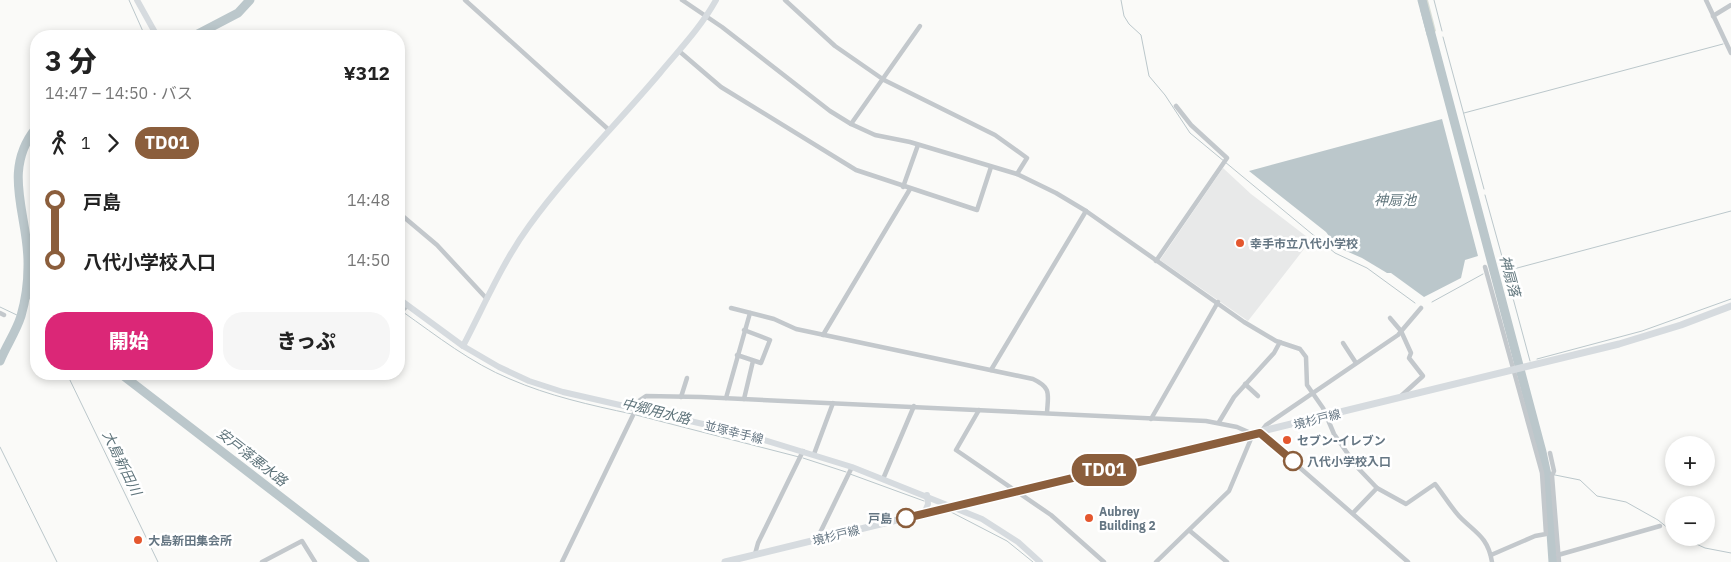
<!DOCTYPE html>
<html lang="ja">
<head>
<meta charset="utf-8">
<style>
  :root { --surface:#fff; --page:#f6f6f6; --text:#222; --muted:#767676; --accent:#db2777 }
  body { margin:0; font-family:"IBM Plex Sans","Noto Sans JP",sans-serif; background:var(--page); color:var(--text); height:100vh; display:flex; flex-direction:column; font-size:19px; white-space:nowrap }
  * { box-sizing:border-box; margin:0 }
  p { font-size:16px; color:var(--muted) }
  .icon { flex:none; width:28px; height:28px; fill:none; stroke:currentColor; stroke-width:2; stroke-linecap:round; stroke-linejoin:round }
  .map { position:relative; flex:1; overflow:hidden }
  .sheet { position:absolute; left:30px; top:30px; width:375px; height:350px; display:flex; flex-direction:column; background:var(--surface); border-radius:20px; box-shadow:0 2px 8px #0003 }
  .sheet>* { flex:none }
  .badge { padding:0 10px; border-radius:16px; font-size:18px; line-height:32px }
  .controls { position:absolute; left:1665px; top:436px; display:grid; gap:10px }
  .controls a { display:grid; place-items:center; width:50px; height:50px; border-radius:50%; background:var(--surface); box-shadow:0 2px 8px #0003; font-size:25px }
  .map>.badge { position:absolute; translate:-50% -50%; box-shadow:0 0 0 2px #fff }
  .legs { display:flex; align-items:center; gap:8px; height:55px; padding:0 15px; font-size:16px }
  .legs p { margin-inline-start:auto }
  .headline { display:flex; align-items:center; justify-content:space-between; height:85px; padding:0 15px }
  h1 { font-size:28px; font-weight:800; line-height:38px }
  .cta { display:flex; gap:10px; margin-top:auto; padding:10px 15px }
  .cta a { flex:1; height:58px; border-radius:20px; background:var(--accent); color:#fff; font-size:20px; font-weight:800; line-height:58px; text-align:center }
  .cta a+a { background:var(--page); color:var(--text) }
  ul { padding:0 15px; list-style:none }
  li { display:flex; align-items:center; gap:18px; height:60px; font-size:19px }
  li i { display:grid; place-items:center; width:8px; height:100%; margin:0 6px; background:currentColor }
  li i::after { content:''; width:12px; height:12px; margin:-6px; border:4px solid; border-radius:50%; background:var(--surface) }
  li p { margin-inline-start:auto }
  li:first-child i { background:linear-gradient(#0000 50%,currentColor 0) }
  li:last-child i { background:linear-gradient(currentColor 50%,#0000 0) }
  .map>svg:first-child { display:block }
  .built { fill:#e8e9e9 }
  .green { fill:#dadfd7 }
  .water { fill:#bbc7cb }
  .lines { fill:none; stroke-linecap:round; stroke-linejoin:round }
  .stream { stroke:#bbc7cb; stroke-width:1 }
  .river { stroke:#bbc7cb; stroke-width:9 }
  .street { stroke:#c3c8cc; stroke-width:4.5 }
  .secondary { stroke:#d6dbdf; stroke-width:6 }
  .primary { stroke:#d6dbdf; stroke-width:7 }
  .line-1-casing { stroke:#fff; stroke-width:11 }
  .line-1 { stroke:#8b5e3c; stroke-width:8 }
  .poi-dot { fill:#e4572e; stroke:#fff; stroke-width:2 }
  .stop-1-dot { fill:#fff; stroke:#8b5e3c; stroke-width:2.5 }
  .labels { text-anchor:middle; dominant-baseline:central; stroke-width:5; stroke-linejoin:round; paint-order:stroke }
  .poi-label { font-size:12px; font-weight:bold; fill:#657683; stroke:#fff; text-anchor:start }
  .street-label { font-size:12px; fill:#657683; stroke:#fff }
  .stop-label { font-size:12px; font-weight:bold; fill:#657683; stroke:#fff; text-anchor:start }
  .water-label { font-size:14px; font-style:italic; fill:#60757c; stroke:#fff }
</style>
</head>
<body>
<div class="map">
<svg width="1731" height="562" viewBox="0 0 1731 562">
  <rect width="100%" height="100%" fill="#fafaf8"/>
  <polygon class="built" points="1223,168 1251,194 1311,240 1248,321 1160,260"/>
  <polygon class="green" points="1424,0 1428,0 1436,31 1431,35"/>
  <g class="water">
    <polygon points="1420,0 1424,0 1431,35 1427,36 1420,9"/>
    <polygon points="1442,119 1478,256 1465,260 1461,278 1424,297 1391,273 1387,273 1362,258 1337,247 1326,232 1249,171"/>
  </g>
  <g class="lines">
    <g class="stream">
      <polyline points="129,0 145,36"/>
      <polyline points="1121,0 1124,16 1129,24 1141,35 1149,76 1165,95 1190,133 1335,253 1367,268 1415,303"/>
      <polyline points="1434,0 1442,31"/>
      <polyline points="1443,37 1484,189"/>
      <polyline points="1464,113 1723,44"/>
      <polyline points="1485,195 1506,271 1731,211"/>
      <polyline points="1490,270 1494,269"/>
      <polyline points="1507,276 1530,361"/>
      <polyline points="25,289 36,311"/>
      <polyline points="1432,302 1483,274"/>
      <polyline points="0,307 21,317"/>
      <path d="M403,312C437,336 471,363 510,379C549,396 590,405 632,414"/>
      <polyline points="1537,359 1642,331 1731,299"/>
      <polyline points="67,374 158,562"/>
      <polyline points="636,415 799,457"/>
      <polyline points="0,447 57,562"/>
      <polyline points="803,458 846,472"/>
      <polyline points="850,474 924,501"/>
      <polyline points="1555,475 1580,480 1597,496 1626,502 1658,520 1674,533"/>
      <polyline points="951,512 1007,541 1033,562"/>
      <polyline points="1683,538 1705,548 1731,553"/>
    </g>
    <g class="river">
      <polyline points="1422,0 1542,452 1547,475 1553,562"/>
      <polyline points="194,36 238,13 250,0"/>
      <path d="M0,361C6,346 16,332 21,316C25,302 28,282 28,267C30,218 0,172 36,128"/>
      <polyline points="121,374 365,562"/>
    </g>
    <g class="street">
      <polyline points="465,0 609,130"/>
      <path d="M682,0L722,27L830,111L851,124L875,135L910,142L1017,174L1056,193L1086,211L1244,322L1276,341L1300,349L1306,357L1307,385L1323,408L1334,434L1357,467L1377,488L1406,504L1435,484C1443,494 1450,506 1459,516C1474,532 1488,536 1492,562"/>
      <polyline points="785,0 835,46 884,80 995,135 1027,158 1017,174"/>
      <polyline points="1706,0 1731,53"/>
      <polyline points="1713,16 1731,5"/>
      <polyline points="679,51 721,87 856,170 977,210 991,167"/>
      <polyline points="851,124 920,26"/>
      <polyline points="903,187 918,145"/>
      <polyline points="399,213 437,245 487,299"/>
      <polyline points="1156,261 1227,158 1191,125 1176,106"/>
      <polyline points="1485,267 1542,473 1546,534 1535,536 1491,555"/>
      <path d="M731,308L774,319L796,329L1033,379C1052,388 1048,394 1047,413"/>
      <polyline points="0,313 4,315"/>
      <polyline points="399,314 407,306"/>
      <polyline points="1390,318 1401,331 1411,353 1409,358 1423,376 1401,396"/>
      <polyline points="823,335 910,189"/>
      <polyline points="1343,343 1356,363"/>
      <polyline points="737,355 761,363 770,340 744,330"/>
      <polyline points="991,370 1086,211"/>
      <polyline points="1245,384 1258,396"/>
      <polyline points="681,397 687,378"/>
      <polyline points="726,398 750,313"/>
      <polyline points="744,399 753,361"/>
      <polyline points="979,410 956,450 1051,515 1104,562"/>
      <polyline points="1151,419 1218,302"/>
      <polyline points="1219,422 1234,397 1274,353 1280,342"/>
      <polyline points="1550,453 1554,471 1552,476 1559,562"/>
      <polyline points="814,454 833,403"/>
      <polyline points="883,479 914,406"/>
      <polyline points="1353,513 1377,488"/>
      <polyline points="1190,531 1227,562"/>
      <polyline points="817,539 852,467"/>
      <polyline points="755,554 758,543 803,451"/>
      <polyline points="1558,555 1660,526"/>
      <polyline points="262,562 302,541 315,562"/>
      <polyline points="562,562 636,409 640,400 646,396 701,397 1206,421 1237,427 1253,434 1229,491 1156,562"/>
      <polyline points="1408,562 1260,433 1266,425 1398,335 1421,308"/>
    </g>
    <g class="secondary">
      <polyline points="137,0 157,36"/>
      <polyline points="399,299 463,346 499,367 529,381 563,392 738,432 852,467 982,519 1018,542 1040,562"/>
      <path d="M463,346C484,306 502,263 529,226C568,172 617,124 660,73C680,49 701,27 716,0"/>
      <polyline points="924,514 928,504 927,495"/>
    </g>
    <polyline class="primary" points="725,562 1619,344 1681,325 1731,306"/>
  </g>
  <g class="lines">
    <g class="line-1-casing">
      <polyline id="line-1" points="906,518 1260,433 1293,461"/>
    </g>
    <use href="#line-1" class="line-1"/>
  </g>
  <g class="poi-dot">
    <circle cx="1240" cy="243" r="5"/>
    <circle cx="1287" cy="440" r="5"/>
    <circle cx="1089" cy="518" r="5"/>
    <circle cx="138" cy="540" r="5"/>
  </g>
  <g class="stop-1-dot">
    <circle cx="1293" cy="461" r="9"/>
    <circle cx="906" cy="518" r="9"/>
  </g>
  <g class="labels">
    <g class="poi-label">
      <text x="1250" y="243">幸手市立八代小学校</text>
      <text x="1297" y="440">セブン-イレブン</text>
      <text x="1099" y="511">Aubrey<tspan x="1099" dy="14">Building 2</tspan></text>
      <text x="148" y="540">大島新田集会所</text>
    </g>
    <g class="street-label">
      <text transform="translate(1317 419) rotate(-14)">境杉戸線</text>
      <text transform="translate(734 432) rotate(14)">並塚幸手線</text>
      <text transform="translate(836 535) rotate(-14)">境杉戸線</text>
    </g>
    <g class="stop-label">
      <text x="1307" y="461">八代小学校入口</text>
      <text x="892" y="518" text-anchor="end">戸島</text>
    </g>
    <g class="water-label">
      <text x="1395" y="200">神扇池</text>
      <text transform="translate(1510 276) rotate(75)">神扇落</text>
      <text transform="translate(656 411) rotate(14)">中郷用水路</text>
      <text transform="translate(252 457) rotate(38)">安戸落悪水路</text>
      <text transform="translate(122 463) rotate(64)">大島新田川</text>
    </g>
  </g>
</svg>
<div class="controls">
<a>+</a>
<a>−</a>
</div>
<b class="badge" style="left:1104px;top:470px;background:#8b5e3c;color:#fff">TD01</b>
<section class="sheet">
<div class="headline"><div><h1>3 分</h1><p>14:47 – 14:50 · バス</p></div><b>¥312</b></div>
<div class="legs"><svg class="icon" aria-label="walk" viewBox="0 0 24 24"><circle cx="13" cy="4" r="2"/><path d="M13 8l-2 6 4 7M11 14l-3 7M7 12l3-4h3l4 4"/></svg>1<svg class="icon" aria-label="forward" viewBox="0 0 24 24"><path d="M9 5l7 7-7 7"/></svg><b class="badge" style="background:#8b5e3c;color:#fff">TD01</b></div>
<ul>
<li><i style="color:#8b5e3c"></i><b>戸島</b><p>14:48</p></li>
<li><i style="color:#8b5e3c"></i><b>八代小学校入口</b><p>14:50</p></li>
</ul>
<div class="cta"><a>開始</a><a>きっぷ</a></div>
</section>
</div>
</body>
</html>
